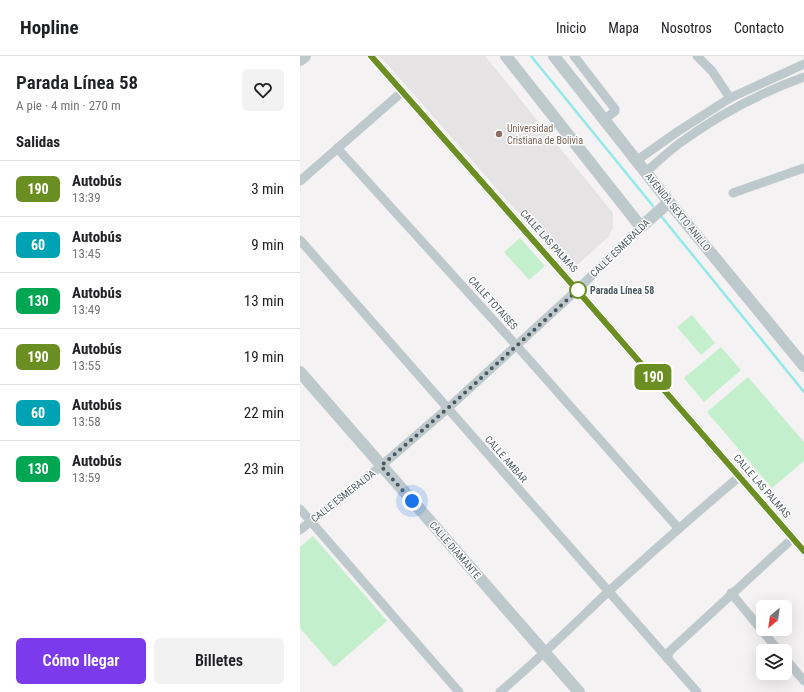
<!DOCTYPE html>
<html lang="es">
<head>
<meta charset="utf-8">
<style>
  :root { --surface:#fff; --page:#f2f2f2; --text:#202124; --muted:#757577; --line:#e0e0e0; --accent:#7c3aed }
  body { margin:0; font-family:"Roboto Condensed",sans-serif; background:var(--page); color:var(--text); height:100vh; display:flex; flex-direction:column; font-size:15px; white-space:nowrap }
  * { box-sizing:border-box; margin:0 }
  p { font-size:13px; color:var(--muted) }
  .icon { flex:none; width:22px; height:22px; fill:none; stroke:currentColor; stroke-width:2; stroke-linecap:round; stroke-linejoin:round }
  .map { position:relative; flex:1; overflow:hidden }
  .side { display:flex; flex-direction:column; background:var(--surface); width:300px }
  .side>* { flex:none }
  .badge { padding:0 8px; border-radius:6px; font-size:14px; line-height:26px }
  .needle { width:26px; rotate:209deg }
  .controls { position:absolute; left:456px; top:544px; display:grid; gap:8px }
  .controls a { display:grid; place-items:center; width:36px; height:36px; border-radius:6px; background:var(--surface); box-shadow:0 4px 16px #0002; font-size:20px }
  .you { position:absolute; width:20px; height:20px; margin:-10px; border:3px solid #fff; border-radius:50%; background:#1a73e8; box-shadow:0 0 0 6px #1a73e833 }
  .map>.badge { position:absolute; translate:-50% -50%; box-shadow:0 0 0 2px #fff }
  h2 { padding:0 16px; font-size:15px; line-height:36px }
  .round { display:grid; place-items:center; flex:none; width:42px; height:42px; border-radius:6px; background:var(--page) }
  .overview { display:flex; align-items:center; justify-content:space-between; height:68px; padding:0 16px }
  h1 { font-size:19px; font-weight:600; line-height:30px }
  .button { display:flex; gap:8px; margin-top:auto; padding:8px 16px }
  .button a { flex:1; height:46px; border-radius:6px; background:var(--accent); color:#fff; font-size:16px; font-weight:600; line-height:46px; text-align:center }
  .button a+a { background:var(--page); color:var(--text) }
  ul { padding:0; list-style:none }
  li { display:flex; align-items:center; gap:12px; height:56px; padding:0 16px; border-top:1px solid var(--line) }
  li div { flex:1 }
  li b { display:block; font-size:15px }
  li em { font-style:normal }
  li .badge { min-width:44px; font-weight:700; text-align:center }
  header { display:flex; align-items:center; gap:24px; box-sizing:border-box; height:56px; padding:0 20px; background:var(--surface); border-bottom:1px solid var(--line) }
  header strong { font-size:19px }
  nav { display:flex; gap:22px; margin-inline-start:auto; font-size:14px }
  main { display:flex; flex:1; min-height:0 }
  .map>svg:first-child { display:block }
  .education { fill:#e5e3e4 }
  .green { fill:#c4efcc }
  .lines { fill:none; stroke-linecap:round; stroke-linejoin:round }
  .stream { stroke:#93e8e9; stroke-width:2.5 }
  .minor { stroke:#bec9ce; stroke-width:9 }
  .tertiary { stroke:#bec9ce; stroke-width:12 }
  .line-casing { stroke:#fff; stroke-width:9 }
  .line { stroke:#6b8e23; stroke-width:6 }
  .walk { stroke:#4a595f; stroke-width:4; stroke-dasharray:0 7.2 }
  .education-dot { fill:#8d6e63; stroke:#fff; stroke-width:1.5 }
  .stop-dot { fill:#fff; stroke:#6b8e23; stroke-width:2 }
  .labels { text-anchor:middle; dominant-baseline:central; stroke-width:3; stroke-linejoin:round; paint-order:stroke }
  .education-label { font-size:10px; fill:#785e54; stroke:#fff; text-anchor:start }
  .street-label { font-size:10px; fill:#4a595f; stroke:#fff }
  .stop-label { font-size:10px; font-weight:bold; fill:#4a595f; stroke:#fff; text-anchor:start }
</style>
</head>
<body>
<header>
<strong>Hopline</strong>
<nav><a>Inicio</a><a>Mapa</a><a>Nosotros</a><a>Contacto</a></nav>
</header>
<main>
<section class="side">
<div class="overview"><div><h1>Parada Línea 58</h1><p>A pie · 4 min · 270 m</p></div><a class="round"><svg class="icon" aria-label="heart" viewBox="0 0 24 24"><path d="M12 20l-8-8c-3-5 5-10 8-4 3-6 11-1 8 4z"/></svg></a></div>
<h2>Salidas</h2>
<ul>
<li><span class="badge" style="background:#6b8e23;color:#fff">190</span><div><b>Autobús</b><p>13:39</p></div><em>3 min</em></li>
<li><span class="badge" style="background:#00a3b4;color:#fff">60</span><div><b>Autobús</b><p>13:45</p></div><em>9 min</em></li>
<li><span class="badge" style="background:#00a651;color:#fff">130</span><div><b>Autobús</b><p>13:49</p></div><em>13 min</em></li>
<li><span class="badge" style="background:#6b8e23;color:#fff">190</span><div><b>Autobús</b><p>13:55</p></div><em>19 min</em></li>
<li><span class="badge" style="background:#00a3b4;color:#fff">60</span><div><b>Autobús</b><p>13:58</p></div><em>22 min</em></li>
<li><span class="badge" style="background:#00a651;color:#fff">130</span><div><b>Autobús</b><p>13:59</p></div><em>23 min</em></li>
</ul>
<div class="button"><a>Cómo llegar</a><a>Billetes</a></div>
</section>
<div class="map">
<svg width="504" height="636" viewBox="0 0 504 636">
  <rect width="100%" height="100%" fill="#f4f2f3"/>
  <polygon class="education" points="80,0 185,0 313,157 313,171 309,180 270,216"/>
  <g class="green">
    <polygon points="220,182 245,210 229,224 204,196"/>
    <polygon points="392,259 415,287 401,299 377,271"/>
    <polygon points="421,291 441,314 404,346 384,322"/>
    <polygon points="448,321 504,386 504,405 472,432 407,356"/>
    <polygon points="13,480 87,565 34,611 0,572 0,491"/>
  </g>
  <g class="lines">
    <g class="stream">
      <polyline points="231,0 353,150"/>
      <polyline points="361,160 504,336"/>
    </g>
    <g class="minor">
      <polyline points="71,0 277,234 504,495"/>
      <polyline points="274,0 315,53 315,55 304,64"/>
      <polyline points="397,0 412,15 430,42"/>
      <polyline points="37,92 216,289 379,473"/>
      <polyline points="336,105 377,76 430,42 504,8"/>
      <path d="M346,116C357,106 368,96 380,87C418,59 460,37 504,21"/>
      <polyline points="0,125 102,36"/>
      <polyline points="433,137 504,112"/>
      <polyline points="0,184 397,636"/>
      <polyline points="0,453 159,636"/>
      <polyline points="0,474 81,410 147,353 277,234 341,171"/>
      <polyline points="431,537 479,595"/>
      <polyline points="367,602 370,595 493,482"/>
      <polyline points="485,602 504,625"/>
      <path d="M200,636C238,604 273,569 309,535C352,496 395,458 439,421"/>
    </g>
    <g class="tertiary">
      <polyline points="206,0 341,171 369,146"/>
      <polyline points="254,0 369,146 504,310"/>
      <polyline points="0,4 5,0"/>
      <polyline points="0,316 279,636"/>
    </g>
  </g>
  <g class="lines">
    <g class="line-casing">
      <polyline id="line" points="71,0 277,234 504,495"/>
    </g>
    <use href="#line" class="line"/>
    <polyline class="walk" points="112,445 81,410 147,353 278,234"/>
  </g>
  <circle class="education-dot" cx="199" cy="78" r="4"/>
  <circle class="stop-dot" cx="278" cy="234" r="8"/>
  <g class="labels">
    <g class="education-label">
      <text x="207" y="72">Universidad<tspan x="207" dy="12">Cristiana de Bolivia</tspan></text>
    </g>
    <g class="street-label">
      <text transform="translate(378 156) rotate(51)">AVENIDA SEXTO ANILLO</text>
      <text transform="translate(249 185) rotate(48)">CALLE LAS PALMAS</text>
      <text transform="translate(320 192) rotate(-44)">CALLE ESMERALDA</text>
      <text transform="translate(193 247) rotate(48)">CALLE TOTAISES</text>
      <text transform="translate(206 403) rotate(49)">CALLE AMBAR</text>
      <text transform="translate(462 430) rotate(49)">CALLE LAS PALMAS</text>
      <text transform="translate(43 440) rotate(-38)">CALLE ESMERALDA</text>
      <text transform="translate(155 494) rotate(49)">CALLE DIAMANTE</text>
    </g>
    <g class="stop-label">
      <text x="290" y="234">Parada Línea 58</text>
    </g>
  </g>
</svg>
<div class="controls">
<a><svg class="needle" viewBox="-14 -14 28 28"><path d="M0-13l5 13h-10z" fill="#e53935"/><path d="M0 13l5-13h-10z" fill="#757577"/></svg></a>
<a><svg class="icon" aria-label="layers" viewBox="0 0 24 24"><path d="M12 4l9 5-9 5-9-5zM3 14l9 5 9-5"/></svg></a>
</div>
<div class="you" style="left:112px;top:445px"></div>
<b class="badge" style="left:353px;top:321px;background:#6b8e23;color:#fff">190</b>
</div>
</main>
</body>
</html>
